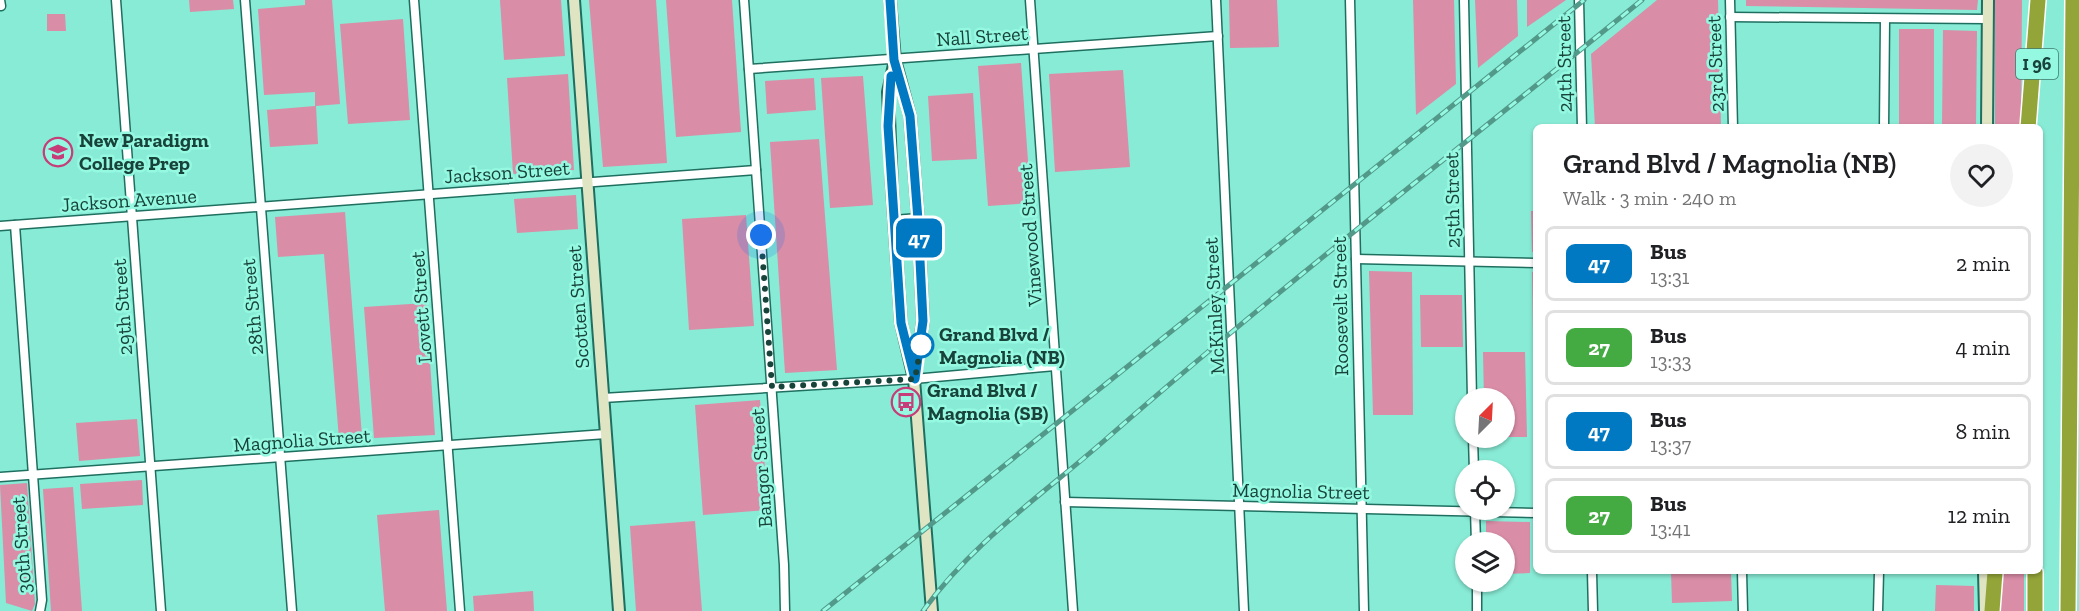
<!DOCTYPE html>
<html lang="en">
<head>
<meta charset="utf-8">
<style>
  :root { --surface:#fff; --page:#f2f2f2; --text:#202124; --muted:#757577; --line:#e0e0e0 }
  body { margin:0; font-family:"Zilla Slab",serif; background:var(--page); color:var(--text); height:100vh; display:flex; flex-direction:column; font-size:22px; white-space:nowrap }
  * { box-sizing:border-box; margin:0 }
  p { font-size:20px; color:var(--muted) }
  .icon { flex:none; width:33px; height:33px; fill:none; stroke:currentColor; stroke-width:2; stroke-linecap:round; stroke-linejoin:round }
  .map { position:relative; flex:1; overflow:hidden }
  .side { position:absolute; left:1533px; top:124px; width:510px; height:450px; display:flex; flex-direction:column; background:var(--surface); border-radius:9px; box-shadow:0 2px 4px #0004 }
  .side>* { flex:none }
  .badge { padding:0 12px; border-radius:9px; font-size:21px; line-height:39px }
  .needle { width:39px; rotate:24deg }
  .buttons { position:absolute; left:1455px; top:388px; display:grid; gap:12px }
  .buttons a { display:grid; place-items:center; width:60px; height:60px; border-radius:50%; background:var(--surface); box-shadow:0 2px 4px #0004; font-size:30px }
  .you { position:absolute; width:30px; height:30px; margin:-15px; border:4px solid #fff; border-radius:50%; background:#1a73e8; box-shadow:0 0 0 9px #1a73e833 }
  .map>.badge { position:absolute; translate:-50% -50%; box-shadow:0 0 0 3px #fff }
  .round { display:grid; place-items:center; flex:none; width:63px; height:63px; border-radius:32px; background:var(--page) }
  .head { display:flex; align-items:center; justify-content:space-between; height:102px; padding:0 30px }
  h1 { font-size:28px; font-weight:600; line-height:45px }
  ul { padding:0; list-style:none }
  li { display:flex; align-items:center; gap:18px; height:75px; margin:0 12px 9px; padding:0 18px; border:3px solid var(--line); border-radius:9px }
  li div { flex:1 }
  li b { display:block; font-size:22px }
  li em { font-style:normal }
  li .badge { min-width:66px; font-weight:700; text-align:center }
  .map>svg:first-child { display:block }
  .green { fill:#d98da7 }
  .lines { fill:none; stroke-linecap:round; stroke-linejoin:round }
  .street-casing { stroke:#1e6f60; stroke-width:11 }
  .secondary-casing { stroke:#1e6f60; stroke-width:14 }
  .highway-casing { stroke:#fff; stroke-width:18 }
  .street { stroke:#fff; stroke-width:8 }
  .secondary { stroke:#dfe4c3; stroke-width:10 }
  .highway { stroke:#93a438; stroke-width:15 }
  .rail-casing { stroke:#52998a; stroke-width:5 }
  .rail { stroke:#95f9e2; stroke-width:3; stroke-dasharray:9; stroke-linecap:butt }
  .line-casing { stroke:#fff; stroke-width:14 }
  .line { stroke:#0079c2; stroke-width:9 }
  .walk { stroke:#18433a; stroke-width:6; stroke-dasharray:0 10.8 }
  .stop-dot { fill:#fff; stroke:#0079c2; stroke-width:3 }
  .labels { text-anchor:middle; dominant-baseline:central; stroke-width:5; stroke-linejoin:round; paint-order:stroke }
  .shield { fill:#95f9e2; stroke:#3e7a6c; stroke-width:1.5 }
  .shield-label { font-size:18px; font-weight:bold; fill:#18433a }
  .street-label { font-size:20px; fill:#18433a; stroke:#95f9e2 }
  .poi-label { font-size:20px; font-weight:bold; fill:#18433a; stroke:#95f9e2; text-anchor:start }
  .stop-label { font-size:20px; font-weight:bold; fill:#18433a; stroke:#95f9e2; text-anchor:start }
</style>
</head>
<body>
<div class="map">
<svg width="2079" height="611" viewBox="0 0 2079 611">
  <rect width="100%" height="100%" fill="#88ebd5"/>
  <g class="green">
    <polygon points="189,0 233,0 234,9 190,12"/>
    <polygon points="305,0 332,0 340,104 316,106 318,144 270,147 267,110 315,106 315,92 264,95 258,9 305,5"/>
    <polygon points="500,0 561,0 565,56 504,60"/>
    <polygon points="589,0 656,0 667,163 603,167"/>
    <polygon points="666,0 732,0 741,132 676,137"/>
    <polygon points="1229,0 1277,0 1279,47 1230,48"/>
    <polygon points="1413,0 1454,0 1456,84 1416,115"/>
    <polygon points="1475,0 1517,0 1518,36 1478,68"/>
    <polygon points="1527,0 1566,0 1527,27"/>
    <polygon points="1657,0 1718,0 1721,127 1595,127 1591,54"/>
    <polygon points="1746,0 1978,0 1977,10 1746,6"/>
    <polygon points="1995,0 2022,0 2021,127 1995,128"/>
    <polygon points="47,14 65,14 66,31 47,31"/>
    <polygon points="403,19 410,120 348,124 340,24"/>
    <rect x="1899" y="29" width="35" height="98"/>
    <polygon points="1943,30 1977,31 1976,127 1942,127"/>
    <polygon points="1021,63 1031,203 988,206 978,66"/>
    <polygon points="1123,70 1130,167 1055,172 1049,74"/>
    <polygon points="568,74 574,170 513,174 507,78"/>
    <polygon points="863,76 873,205 830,208 821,78"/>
    <polygon points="814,78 816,110 767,114 765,81"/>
    <polygon points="973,93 977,159 932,161 928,96"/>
    <polygon points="819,139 837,370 785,373 770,142"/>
    <polygon points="576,195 578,229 517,233 514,199"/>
    <polygon points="1531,211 1536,211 1536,252 1532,252"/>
    <polygon points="345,212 362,437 339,439 324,254 278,257 275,217"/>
    <polygon points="746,215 754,326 689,330 682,219"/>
    <polygon points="1369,271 1412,272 1413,415 1373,415"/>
    <polygon points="1532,272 1536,272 1536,335 1533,335"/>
    <polygon points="1420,295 1462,295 1463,347 1421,347"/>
    <polygon points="426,303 435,435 374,438 364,307"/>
    <polygon points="1483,352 1525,352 1527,437 1505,437 1504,399 1484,399"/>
    <polygon points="760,400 768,510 703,515 695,405"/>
    <polygon points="137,419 140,456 79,461 76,423"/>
    <polygon points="142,480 143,505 82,509 80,484"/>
    <polygon points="27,483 35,604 32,611 6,603 0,485"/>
    <polygon points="73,487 82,611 51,611 43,489"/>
    <polygon points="439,510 447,611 385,611 377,515"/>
    <polygon points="695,521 702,611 636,611 630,526"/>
    <polygon points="1486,521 1530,522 1530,573 1505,574 1504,543 1486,543"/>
    <polygon points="1671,572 1731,572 1732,601 1672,603"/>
    <polygon points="2001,572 2024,572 2024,611 1999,611"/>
    <polygon points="1936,585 1974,586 1974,611 1935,611"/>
    <polygon points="533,591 534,611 474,611 473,596"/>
  </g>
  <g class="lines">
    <g class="street-casing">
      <g id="street">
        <polyline points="0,0 1,6"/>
        <polyline points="116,0 161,611"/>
        <polyline points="245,0 292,611"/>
        <polyline points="414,0 460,611"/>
        <polyline points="744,0 784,565 785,611"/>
        <polyline points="1030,0 1073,611"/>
        <polyline points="1216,0 1244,611"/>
        <polyline points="1350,0 1364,611"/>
        <polyline points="1464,0 1472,399"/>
        <polyline points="1579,0 1582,128"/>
        <polyline points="1730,0 1733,128"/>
        <polyline points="1730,17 1987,19"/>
        <polyline points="749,69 1218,36"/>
        <polyline points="1884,128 1885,19"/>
        <polyline points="894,220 918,218"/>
        <polyline points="15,225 42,600 40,611"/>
        <polyline points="0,226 756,170"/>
        <polyline points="1356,259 1536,263"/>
        <polyline points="603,398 914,379 1055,366"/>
        <polyline points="1473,438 1474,471"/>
        <polyline points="0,477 606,434"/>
        <polyline points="1065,502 1536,513"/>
        <polyline points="1475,510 1476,543"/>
        <polyline points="1592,572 1593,611"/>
        <polyline points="1742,572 1743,611"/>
        <polyline points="1477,582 1477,611"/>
        <polyline points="1878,611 1879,572"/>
      </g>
    </g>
    <g class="secondary-casing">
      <g id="secondary">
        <polyline points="574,0 619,611"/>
        <polyline points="890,0 895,60 910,116 918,220 923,321 915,375"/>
        <polyline points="895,60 888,92 892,188 901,323 914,379 932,611"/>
        <polyline points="1987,128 1988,0"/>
        <polyline points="1984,572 1985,611"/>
      </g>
    </g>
    <g class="highway-casing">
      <g id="highway">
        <polyline points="2028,128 2038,0"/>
        <polyline points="1992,611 1995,572"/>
        <polyline points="2035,611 2035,572"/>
        <polyline points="2068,611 2073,0"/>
      </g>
    </g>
    <use href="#street" class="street"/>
    <use href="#secondary" class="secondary"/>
    <use href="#highway" class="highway"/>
    <g class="rail-casing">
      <g id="rail">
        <polyline points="823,611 1584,0"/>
        <path d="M923,611C974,540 1048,491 1113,433C1285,283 1465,144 1642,0"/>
      </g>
    </g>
    <use href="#rail" class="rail"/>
  </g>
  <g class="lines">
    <g class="line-casing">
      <polyline id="line" points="890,0 894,60 910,116 918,220 923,321 915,379 901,323 888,126 891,76"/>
    </g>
    <use href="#line" class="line"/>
    <polyline class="walk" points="761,235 772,387 915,379 921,345"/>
  </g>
  <defs>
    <g id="school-ring" transform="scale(1.5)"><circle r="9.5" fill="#95f9e2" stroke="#c63d79" stroke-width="1.5"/><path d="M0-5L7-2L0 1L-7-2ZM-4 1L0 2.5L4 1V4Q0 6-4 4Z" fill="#c63d79"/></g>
    <g id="bus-ring" transform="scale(1.5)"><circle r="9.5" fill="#95f9e2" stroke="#c63d79" stroke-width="1.5"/><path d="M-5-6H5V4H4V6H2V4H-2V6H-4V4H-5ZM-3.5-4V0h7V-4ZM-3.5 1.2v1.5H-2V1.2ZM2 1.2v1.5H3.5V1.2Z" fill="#c63d79"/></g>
  </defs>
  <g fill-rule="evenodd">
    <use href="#school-ring" x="58" y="152"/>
    <use href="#bus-ring" x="906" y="402"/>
  </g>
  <circle class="stop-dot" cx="921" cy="345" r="12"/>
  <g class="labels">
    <rect class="shield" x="2016" y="49" width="42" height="30" rx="4.5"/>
    <g class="shield-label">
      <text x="2037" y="64">I 96</text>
    </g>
    <g class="street-label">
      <text transform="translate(982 36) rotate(-4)">Nall Street</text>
      <text transform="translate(1564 64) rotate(-91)">24th Street</text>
      <text transform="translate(1715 64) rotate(-92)">23rd Street</text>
      <text transform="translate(507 172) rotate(-4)">Jackson Street</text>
      <text transform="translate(129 200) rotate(-4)">Jackson Avenue</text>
      <text transform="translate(1452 200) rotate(-91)">25th Street</text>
      <text transform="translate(1030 235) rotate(-94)">Vinewood Street</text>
      <text transform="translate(1214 306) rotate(-93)">McKinley Street</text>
      <text transform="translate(1340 306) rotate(-91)">Roosevelt Street</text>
      <text transform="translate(122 307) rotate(-94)">29th Street</text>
      <text transform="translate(252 307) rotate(-95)">28th Street</text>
      <text transform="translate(421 307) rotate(-94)">Lovett Street</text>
      <text transform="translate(578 307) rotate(-94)">Scotten Street</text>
      <text transform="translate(302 440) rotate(-4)">Magnolia Street</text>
      <text transform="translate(761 468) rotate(-94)">Bangor Street</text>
      <text transform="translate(1301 491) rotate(1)">Magnolia Street</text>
      <text transform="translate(21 545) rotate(-94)">30th Street</text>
    </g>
    <g class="poi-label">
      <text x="79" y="140">New Paradigm<tspan x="79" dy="23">College Prep</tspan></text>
      <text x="927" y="390">Grand Blvd /<tspan x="927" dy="23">Magnolia (SB)</tspan></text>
    </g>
    <g class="stop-label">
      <text x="939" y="334">Grand Blvd /<tspan x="939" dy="23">Magnolia (NB)</tspan></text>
    </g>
  </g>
</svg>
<div class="buttons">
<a><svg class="needle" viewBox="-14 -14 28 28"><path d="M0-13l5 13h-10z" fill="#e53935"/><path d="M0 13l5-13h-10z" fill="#757577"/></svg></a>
<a><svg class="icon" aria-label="locate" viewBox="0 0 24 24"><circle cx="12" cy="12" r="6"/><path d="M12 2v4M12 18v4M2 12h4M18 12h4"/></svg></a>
<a><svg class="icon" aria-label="layers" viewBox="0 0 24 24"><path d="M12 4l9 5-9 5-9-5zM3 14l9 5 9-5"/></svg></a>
</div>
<div class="you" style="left:761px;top:235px"></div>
<b class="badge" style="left:919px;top:238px;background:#0079c2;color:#fff">47</b>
<section class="side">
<div class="head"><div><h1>Grand Blvd / Magnolia (NB)</h1><p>Walk · 3 min · 240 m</p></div><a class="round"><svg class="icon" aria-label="heart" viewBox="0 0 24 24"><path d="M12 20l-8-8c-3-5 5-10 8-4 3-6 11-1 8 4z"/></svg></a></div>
<ul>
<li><span class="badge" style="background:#0079c2;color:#fff">47</span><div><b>Bus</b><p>13:31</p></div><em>2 min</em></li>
<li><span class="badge" style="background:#44aa42;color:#fff">27</span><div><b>Bus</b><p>13:33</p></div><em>4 min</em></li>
<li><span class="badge" style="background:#0079c2;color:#fff">47</span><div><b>Bus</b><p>13:37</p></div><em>8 min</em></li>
<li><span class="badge" style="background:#44aa42;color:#fff">27</span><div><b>Bus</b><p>13:41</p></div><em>12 min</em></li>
</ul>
</section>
</div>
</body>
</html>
